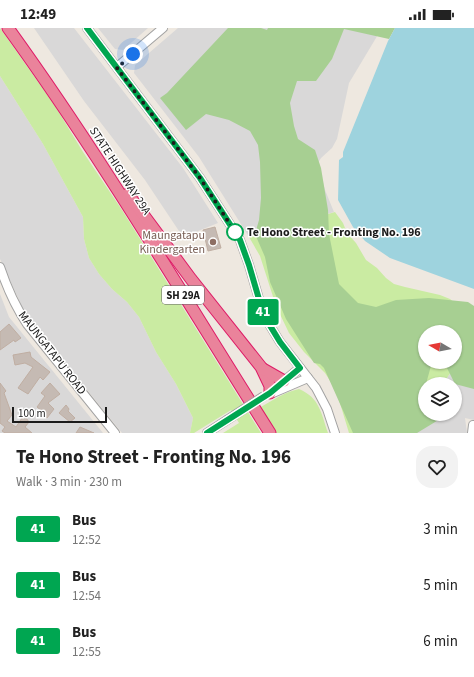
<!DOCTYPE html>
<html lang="en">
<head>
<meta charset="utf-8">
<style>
  :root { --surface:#fff; --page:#f2f2f2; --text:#222; --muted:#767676 }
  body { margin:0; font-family:"Source Sans 3",sans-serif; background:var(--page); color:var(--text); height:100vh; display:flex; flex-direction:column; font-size:15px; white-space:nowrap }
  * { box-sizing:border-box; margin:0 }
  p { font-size:13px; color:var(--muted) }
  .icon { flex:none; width:22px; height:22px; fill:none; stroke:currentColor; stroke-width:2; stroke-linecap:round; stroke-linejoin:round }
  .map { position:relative; height:405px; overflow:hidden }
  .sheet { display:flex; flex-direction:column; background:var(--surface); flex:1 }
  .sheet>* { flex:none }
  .badge { padding:0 8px; border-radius:3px; font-size:14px; line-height:26px }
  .needle { width:26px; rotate:280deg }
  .tools { position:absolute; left:418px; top:297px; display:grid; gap:8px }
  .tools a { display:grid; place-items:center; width:44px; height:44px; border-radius:50%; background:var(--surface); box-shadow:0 1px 3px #0004; font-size:20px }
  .scale { position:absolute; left:12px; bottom:10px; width:95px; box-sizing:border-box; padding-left:4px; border:2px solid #1b1b1b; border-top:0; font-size:11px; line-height:14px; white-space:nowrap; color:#1b1b1b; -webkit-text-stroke:3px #fff; paint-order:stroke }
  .you { position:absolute; width:20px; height:20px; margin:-10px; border:3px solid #fff; border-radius:50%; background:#1a73e8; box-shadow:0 0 0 6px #1a73e833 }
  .map>.badge { position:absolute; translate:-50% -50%; box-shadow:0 0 0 2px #fff }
  .round { display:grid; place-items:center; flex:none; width:42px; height:42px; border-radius:16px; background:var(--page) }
  .summary { display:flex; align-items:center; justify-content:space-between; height:68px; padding:0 16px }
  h1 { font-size:19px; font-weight:700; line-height:30px }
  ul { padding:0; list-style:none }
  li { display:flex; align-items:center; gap:12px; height:56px; padding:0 16px }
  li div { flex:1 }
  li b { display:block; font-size:15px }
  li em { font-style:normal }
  li .badge { min-width:44px; font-weight:700; text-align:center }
  .status { display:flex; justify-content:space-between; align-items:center; height:28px; padding:0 20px; background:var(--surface); direction:ltr }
  .status svg { height:11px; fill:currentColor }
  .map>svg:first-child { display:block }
  .residential { fill:#d9d8d8 }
  .grass { fill:#caeba2; fill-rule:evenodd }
  .forest { fill:#a7cf92 }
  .water { fill:#9ed3de }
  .building { fill:#c5bab3; stroke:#c0aea2 }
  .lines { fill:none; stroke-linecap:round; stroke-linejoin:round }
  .minor-casing { stroke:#a2a2a2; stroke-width:10 }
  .highway-casing { stroke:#de1b67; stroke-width:13 }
  .minor { stroke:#fff; stroke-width:8 }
  .highway { stroke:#ea839b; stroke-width:11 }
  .minor-bridge-casing { stroke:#a2a2a2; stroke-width:10; stroke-linecap:butt }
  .minor-bridge { stroke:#fff; stroke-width:8 }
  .line-casing { stroke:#fff; stroke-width:9 }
  .line { stroke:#00a651; stroke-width:6 }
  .walk { stroke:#1b1b1b; stroke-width:4; stroke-dasharray:0 7.2 }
  .stop-dot { fill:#fff; stroke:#00a651; stroke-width:2 }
  .education-dot { fill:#8d6e63; stroke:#fff; stroke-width:1.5 }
  .labels { text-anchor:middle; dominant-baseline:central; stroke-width:3; stroke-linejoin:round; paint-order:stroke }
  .shield { fill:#fff; stroke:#5f5f5f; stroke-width:1 }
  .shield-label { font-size:11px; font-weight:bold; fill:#1b1b1b }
  .street-label { font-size:12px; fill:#1b1b1b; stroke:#fff }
  .stop-label { font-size:12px; font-weight:bold; fill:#1b1b1b; stroke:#fff; text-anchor:start }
  .education-label { font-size:12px; fill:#785e54; stroke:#fff; text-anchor:end }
</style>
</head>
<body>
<div class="status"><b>12:49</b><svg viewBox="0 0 49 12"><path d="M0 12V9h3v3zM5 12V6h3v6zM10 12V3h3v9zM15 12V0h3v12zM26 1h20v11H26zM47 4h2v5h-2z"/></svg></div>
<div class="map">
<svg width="474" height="405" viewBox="0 0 474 405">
  <rect width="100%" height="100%" fill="#eee8e0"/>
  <g class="residential">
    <polygon points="34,0 74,0 183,140 218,195 183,209 145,152 84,73"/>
    <polygon points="98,0 148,0 123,22 115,21"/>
    <polygon points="178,0 381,0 376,10 349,55 337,111 332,120 321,130 318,135 325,162 334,184 249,209 199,129 134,45 135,37"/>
    <polygon points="0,48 43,116 83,189 84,211 89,230 99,246 112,261 127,274 139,289 156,324 176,356 193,390 190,405 122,405 25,285 0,231"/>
    <polygon points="0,266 9,289 103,405 0,405"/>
    <polygon points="459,332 474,340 474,392 465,390 467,405 411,405 425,386 455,386 455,356 443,356"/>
  </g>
  <g class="grass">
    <polygon points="0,0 55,78 83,124 122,182 261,405 223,405 239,395 231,382 194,405 190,405 193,390 176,356 156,324 139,289 127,274 112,261 99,246 89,230 84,211 83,189 43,116 0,48"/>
    <path d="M335,184L343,195L347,205L356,215L366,232L377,240L386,250L394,256L405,259L440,267L450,271L456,276L474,309L443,356H425V384L411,405H349L336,362L325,345L304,324L289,305L276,278L260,228L249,209ZM425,304H455V334H425Z"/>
    <path d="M299,361C320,370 321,385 328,405H275L259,380C272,373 284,364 299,361Z"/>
  </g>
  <polygon class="forest" points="228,0 261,0 267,2 268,0 395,0 389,11 344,1 332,31 316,53 297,53 290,75 294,98 298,111 315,122 321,140 328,182 329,206 339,256 358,275 376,279 396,272 429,270 468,274 474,278 474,361 455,356 444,334 455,334 455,304 425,304 425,334 432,334 426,356 425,356 425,361 420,373 425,377 425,386 442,386 445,388 417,405 353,405 324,340 320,336 314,335 286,291 270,254 265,229 255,206 259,192 261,170 260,134 258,117 250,103 229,92 206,86 186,102 160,70 167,65"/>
  <polygon class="water" points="395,0 474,0 474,261 390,230 365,213 353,199 338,172 339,132 343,129 343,124 388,13"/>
  <g class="building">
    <polygon points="215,199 221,220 208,223 203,202"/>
    <polygon points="9,296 21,310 15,314 14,312 0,322 0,304"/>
    <polygon points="30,324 31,329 50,344 43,352 40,349 28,366 18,360 33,339 25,335 15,337 13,327"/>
    <polygon points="0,355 6,363 4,365 12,387 7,393 16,399 24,387 29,394 25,399 32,405 5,405 2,403 5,399 0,395"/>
    <polygon points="50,355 60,366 48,375 54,381 47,390 42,386 42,383 37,379 45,368 41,365"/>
    <polygon points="66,377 69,381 68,383 75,390 70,394 59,385"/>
    <polygon points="80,399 94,405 76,405"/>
  </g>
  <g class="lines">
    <g class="minor-casing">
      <g id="minor">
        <polyline points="87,0 200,150 240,212 249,237 261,278 266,291 280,314 316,360 327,381 335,405"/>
        <polyline points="117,39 163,0"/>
        <path d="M0,239C7,260 15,278 27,296L115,405"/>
        <polyline points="273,365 308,350"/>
        <polyline points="268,366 300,340"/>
        <polyline points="207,405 227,392"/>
        <polyline points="472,405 473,397"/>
      </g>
    </g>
    <g class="highway-casing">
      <g id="highway">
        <path d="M8,0C102,130 184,269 270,405"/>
        <polyline points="128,166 191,251 261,339 270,358 270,365"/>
        <polyline points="263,341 284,353"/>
      </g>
    </g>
    <use href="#minor" class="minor"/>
    <use href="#highway" class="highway"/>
    <g class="minor-bridge-casing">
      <polyline id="minor-bridge" points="227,392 264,368"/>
    </g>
    <use href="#minor-bridge" class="minor-bridge"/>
  </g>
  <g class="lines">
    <g class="line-casing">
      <polyline id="line" points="87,0 200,150 240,212 249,237 261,278 266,291 280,314 300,340 270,365 207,405"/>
    </g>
    <use href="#line" class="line"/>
    <polyline class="walk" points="133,26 117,40 200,150 235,204"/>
  </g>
  <circle class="stop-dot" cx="235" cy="204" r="8"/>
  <circle class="education-dot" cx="213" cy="214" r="4"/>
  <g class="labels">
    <rect class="shield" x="162" y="258" width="42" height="18" rx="3"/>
    <g class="shield-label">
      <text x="183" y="267">SH 29A</text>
    </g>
    <g class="street-label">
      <text transform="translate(120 143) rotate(57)">STATE HIGHWAY 29A</text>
      <text transform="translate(52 325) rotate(52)">MAUNGATAPU ROAD</text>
    </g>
    <g class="stop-label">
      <text x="247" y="204">Te Hono Street - Fronting No. 196</text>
    </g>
    <g class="education-label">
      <text x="205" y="207">Maungatapu<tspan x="205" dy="14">Kindergarten</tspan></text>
    </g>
  </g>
</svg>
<div class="tools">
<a><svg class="needle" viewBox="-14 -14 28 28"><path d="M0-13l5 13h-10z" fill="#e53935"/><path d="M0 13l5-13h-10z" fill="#767676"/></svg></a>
<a><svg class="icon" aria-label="layers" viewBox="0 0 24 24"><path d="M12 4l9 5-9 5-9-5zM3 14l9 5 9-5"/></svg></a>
</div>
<div class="scale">100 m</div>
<div class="you" style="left:133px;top:26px"></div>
<b class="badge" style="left:263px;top:284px;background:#00a651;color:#fff">41</b>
</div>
<section class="sheet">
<div class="summary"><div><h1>Te Hono Street - Fronting No. 196</h1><p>Walk · 3 min · 230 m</p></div><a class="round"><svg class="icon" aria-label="heart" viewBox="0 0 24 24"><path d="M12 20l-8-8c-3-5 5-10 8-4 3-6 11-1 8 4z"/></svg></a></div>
<ul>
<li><span class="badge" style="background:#00a651;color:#fff">41</span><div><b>Bus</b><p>12:52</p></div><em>3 min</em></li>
<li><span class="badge" style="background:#00a651;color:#fff">41</span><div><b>Bus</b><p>12:54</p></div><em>5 min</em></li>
<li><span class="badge" style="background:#00a651;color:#fff">41</span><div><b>Bus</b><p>12:55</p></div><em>6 min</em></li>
</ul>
</section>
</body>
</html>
